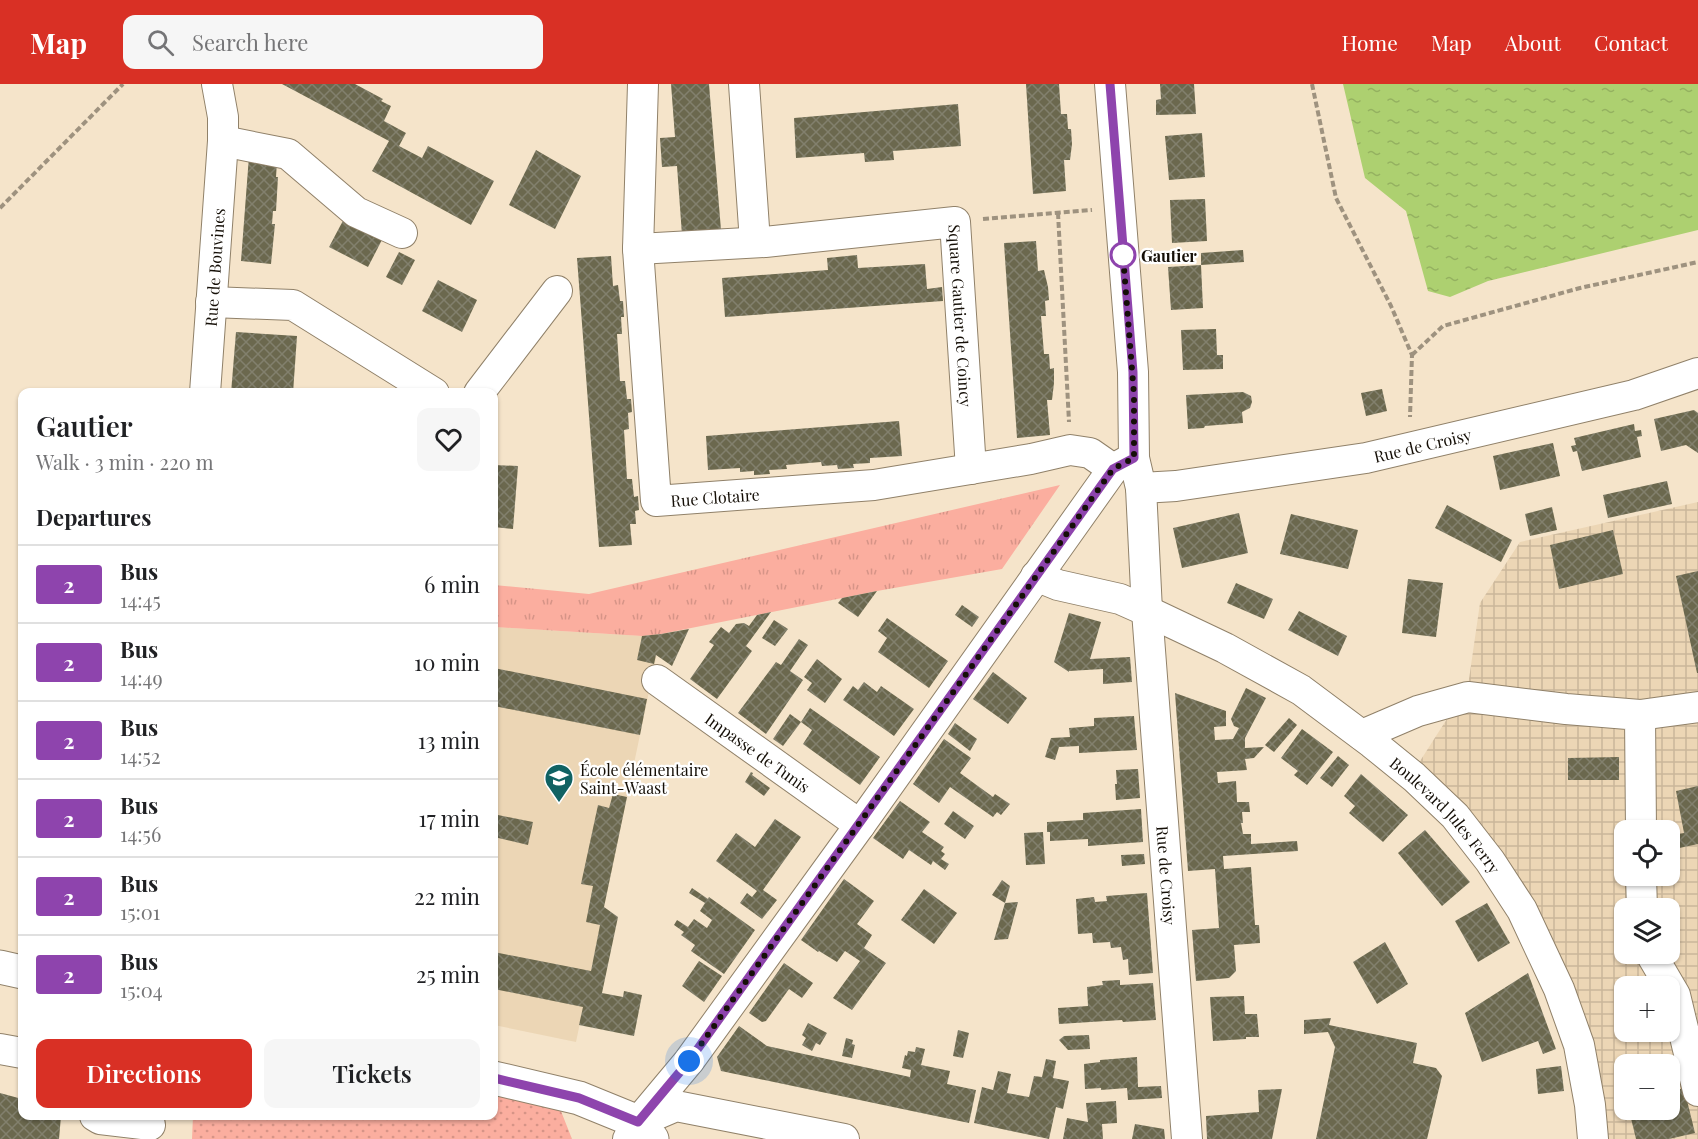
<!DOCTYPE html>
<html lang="en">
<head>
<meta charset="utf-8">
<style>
  :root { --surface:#fff; --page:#f6f6f6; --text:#202124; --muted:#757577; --line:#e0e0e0; --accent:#d93025 }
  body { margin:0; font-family:"Playfair Display",serif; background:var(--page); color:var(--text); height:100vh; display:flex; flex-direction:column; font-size:22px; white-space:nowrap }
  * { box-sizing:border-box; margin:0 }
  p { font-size:20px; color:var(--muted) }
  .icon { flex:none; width:33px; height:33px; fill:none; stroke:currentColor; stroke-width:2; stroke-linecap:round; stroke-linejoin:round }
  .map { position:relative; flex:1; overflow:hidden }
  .sheet { position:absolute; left:18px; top:304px; width:480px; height:732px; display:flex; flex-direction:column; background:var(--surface); border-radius:12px; box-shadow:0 2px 4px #0004 }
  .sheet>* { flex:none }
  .badge { padding:0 12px; border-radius:4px; font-size:21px; line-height:39px }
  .buttons { position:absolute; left:1614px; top:736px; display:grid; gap:12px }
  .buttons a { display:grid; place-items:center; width:66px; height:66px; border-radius:12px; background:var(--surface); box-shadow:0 2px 4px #0004; font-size:30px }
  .you { position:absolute; width:30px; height:30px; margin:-15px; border:4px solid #fff; border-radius:50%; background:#1a73e8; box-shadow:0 0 0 9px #1a73e833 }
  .map>.badge { position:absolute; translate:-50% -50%; box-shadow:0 0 0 3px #fff }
  h2 { padding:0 18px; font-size:22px; line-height:54px }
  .round { display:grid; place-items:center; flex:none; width:63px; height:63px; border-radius:12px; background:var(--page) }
  .headline { display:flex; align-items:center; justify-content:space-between; height:102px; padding:0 18px }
  h1 { font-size:28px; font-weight:600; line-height:45px }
  .action { display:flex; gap:12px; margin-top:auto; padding:12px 18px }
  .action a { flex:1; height:69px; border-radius:12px; background:var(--accent); color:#fff; font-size:24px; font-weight:600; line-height:69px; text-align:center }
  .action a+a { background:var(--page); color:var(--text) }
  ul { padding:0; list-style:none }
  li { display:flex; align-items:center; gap:18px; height:78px; padding:0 18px; border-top:2px solid var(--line) }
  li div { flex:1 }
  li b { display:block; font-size:22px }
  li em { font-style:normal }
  li .badge { min-width:66px; font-weight:700; text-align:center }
  header { display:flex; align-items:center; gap:36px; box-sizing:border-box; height:84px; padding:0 30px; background:var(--accent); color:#fff }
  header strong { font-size:28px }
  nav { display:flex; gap:33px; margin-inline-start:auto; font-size:21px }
  .search { width:420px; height:54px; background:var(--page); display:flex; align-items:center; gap:15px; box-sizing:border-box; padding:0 21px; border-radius:12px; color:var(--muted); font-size:22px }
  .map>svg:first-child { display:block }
  .built { fill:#ecd6b5 }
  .industrial { fill:url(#industrial-grid); fill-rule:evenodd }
  .grass { fill:url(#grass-tufts) }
  .park { fill:url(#park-dots) }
  .water { fill:url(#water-ripples) }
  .building { fill:url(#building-cross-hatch) }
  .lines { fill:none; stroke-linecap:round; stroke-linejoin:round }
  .minor-casing { stroke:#908169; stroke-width:32 }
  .major-casing { stroke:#908169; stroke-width:35 }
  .path { stroke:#9e927f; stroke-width:4; stroke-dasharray:6 3; stroke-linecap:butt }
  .minor { stroke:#fff; stroke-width:30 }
  .major { stroke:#fff; stroke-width:33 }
  .line-casing { stroke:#fff; stroke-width:14 }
  .line { stroke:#8e44ad; stroke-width:9 }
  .walk { stroke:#150f07; stroke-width:6; stroke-dasharray:0 10.8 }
  .stop-dot { fill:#fff; stroke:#8e44ad; stroke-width:3 }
  .labels { text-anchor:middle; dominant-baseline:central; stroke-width:4.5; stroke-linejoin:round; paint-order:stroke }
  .stop-label { font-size:16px; font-weight:bold; fill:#150f07; stroke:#fff; text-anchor:start }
  .street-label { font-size:16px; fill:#150f07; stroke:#fff }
  .poi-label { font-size:16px; fill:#150f07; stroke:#fff; text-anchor:start }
</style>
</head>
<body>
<header>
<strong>Map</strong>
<div class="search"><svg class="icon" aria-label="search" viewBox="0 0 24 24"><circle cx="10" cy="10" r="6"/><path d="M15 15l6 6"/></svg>Search here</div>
<nav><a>Home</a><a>Map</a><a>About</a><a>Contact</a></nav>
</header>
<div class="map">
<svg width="1698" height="1055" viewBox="0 0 1698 1055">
  <defs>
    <pattern id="industrial-grid" width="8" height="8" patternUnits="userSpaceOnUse" patternTransform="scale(1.5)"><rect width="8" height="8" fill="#ecd6b5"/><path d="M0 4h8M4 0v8" fill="none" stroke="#cab69a"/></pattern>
    <pattern id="grass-tufts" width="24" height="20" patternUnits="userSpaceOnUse" patternTransform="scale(1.5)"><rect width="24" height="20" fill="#fbae9f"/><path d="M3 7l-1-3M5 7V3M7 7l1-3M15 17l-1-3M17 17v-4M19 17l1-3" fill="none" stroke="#d69487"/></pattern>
    <pattern id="park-dots" width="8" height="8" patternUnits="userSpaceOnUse" patternTransform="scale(1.5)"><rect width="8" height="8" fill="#fbae9f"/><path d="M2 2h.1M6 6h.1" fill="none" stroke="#d69487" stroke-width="1.8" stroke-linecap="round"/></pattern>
    <pattern id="water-ripples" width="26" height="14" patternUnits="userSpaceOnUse" patternTransform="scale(1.5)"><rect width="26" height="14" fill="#add070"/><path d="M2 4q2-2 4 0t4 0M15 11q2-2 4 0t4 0" fill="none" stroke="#94b160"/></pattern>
    <pattern id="building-cross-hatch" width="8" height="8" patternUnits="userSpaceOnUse" patternTransform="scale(1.5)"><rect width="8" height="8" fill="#6b684e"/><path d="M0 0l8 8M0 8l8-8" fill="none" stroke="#82806d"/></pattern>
  </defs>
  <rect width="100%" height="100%" fill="#f5e4ca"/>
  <polygon class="built" points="494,543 642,552 661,550 576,958 494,941"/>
  <path class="industrial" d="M1698,418V1055H1593L1517,808L1406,699L1468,602L1480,519L1520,458ZM1624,747H1670V792H1624ZM1624,825H1670V870H1624ZM1624,903H1670V948H1624ZM1624,981H1670V1026H1624Z"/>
  <polygon class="grass" points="1060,401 1002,485 877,507 661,550 642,552 494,543 494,501 589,510"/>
  <polygon class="park" points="494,999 555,1012 572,1055 192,1055 193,1032 494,1032"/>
  <polygon class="water" points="1343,0 1698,0 1698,146 1488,197 1450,213 1428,207 1406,127 1365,94"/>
  <g class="building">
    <polygon points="282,0 355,0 383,15 381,17 391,22 384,37 406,49 399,62 422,74 428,62 494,97 471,141 372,87 389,57"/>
    <polygon points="671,0 709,0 721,146 682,151 677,82 662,83 660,54 675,53"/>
    <polygon points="1026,0 1059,0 1061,30 1067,30 1068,45 1071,45 1072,60 1070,76 1064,76 1066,107 1033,110"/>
    <polygon points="1160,0 1194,0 1196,30 1156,31 1156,16 1161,15"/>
    <polygon points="958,20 961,62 893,67 894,76 865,78 864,69 796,74 794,34"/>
    <polygon points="1202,49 1205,93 1169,96 1165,52"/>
    <polygon points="536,66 581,92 555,145 509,121"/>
    <polygon points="249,72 277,78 276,93 278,93 276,127 273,127 272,140 275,140 271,180 241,177"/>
    <polygon points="1205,115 1207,157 1172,159 1170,116"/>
    <polygon points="346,131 384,152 368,183 329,163"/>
    <polygon points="1036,157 1038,187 1044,186 1048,203 1049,216 1045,217 1046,232 1041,232 1044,270 1049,270 1050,285 1054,284 1054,299 1052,316 1047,316 1050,351 1017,354 1004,159"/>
    <polygon points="1243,166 1244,178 1201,181 1203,224 1171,226 1168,183 1201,181 1201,169"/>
    <polygon points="399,168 415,176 402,201 386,193"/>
    <polygon points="857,171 858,184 925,180 927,205 942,203 943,217 725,233 722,194 828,186 827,174"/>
    <polygon points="611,172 613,202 618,201 620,217 623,217 624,233 621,233 622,250 617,250 620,297 625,297 627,315 631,315 632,328 628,329 629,345 624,346 627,395 632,395 634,413 638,412 639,426 635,427 636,440 630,440 632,461 599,463 577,174"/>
    <polygon points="438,196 477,216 462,248 422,227"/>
    <polygon points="1216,245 1217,271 1223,271 1223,285 1183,286 1181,246"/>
    <polygon points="236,248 297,252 293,309 231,309"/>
    <polygon points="1382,305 1387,327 1366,332 1361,309"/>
    <polygon points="1243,308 1251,312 1252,318 1250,324 1242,328 1243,339 1205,342 1204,344 1188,345 1186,311"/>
    <polygon points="1694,326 1698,329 1698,369 1686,361 1661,367 1654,335"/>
    <polygon points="899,337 902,372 870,374 870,379 853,380 854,384 838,385 837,381 822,382 821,378 786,381 787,385 769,386 770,390 754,391 754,387 740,388 740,384 708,386 706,352"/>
    <polygon points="1634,340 1635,347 1641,346 1642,352 1637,353 1641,373 1582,387 1577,367 1573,368 1571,362 1576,361 1574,354"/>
    <polygon points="1553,359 1560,392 1500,406 1493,372"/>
    <polygon points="494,381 518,382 513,445 494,443"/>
    <polygon points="1667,397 1672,420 1608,434 1603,411"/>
    <polygon points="1447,421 1512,456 1501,478 1435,444"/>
    <polygon points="1552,423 1557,446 1530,452 1525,430"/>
    <polygon points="1239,429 1248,469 1182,484 1173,444"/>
    <polygon points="1291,430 1358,446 1348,485 1280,470"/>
    <polygon points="1613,446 1623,490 1559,505 1550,461"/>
    <polygon points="1698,487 1698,589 1697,589 1676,492"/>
    <polygon points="1408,495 1443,499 1436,553 1402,549"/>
    <polygon points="1236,499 1273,515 1264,535 1227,519"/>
    <polygon points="877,507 858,533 838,519 842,514"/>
    <polygon points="962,521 979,533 972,543 955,531"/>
    <polygon points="1299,527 1347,552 1338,572 1288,546"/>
    <polygon points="771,528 746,562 752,567 717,615 690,595 714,561 709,558 721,543 729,549 736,540 744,539 749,542 757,531"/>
    <polygon points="1069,529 1101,538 1090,575 1130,573 1132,598 1103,600 1103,585 1069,587 1069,588 1054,578"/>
    <polygon points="887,534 948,577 929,604 878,568 887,554 878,547"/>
    <polygon points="774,536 788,545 775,562 762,554"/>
    <polygon points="689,545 672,582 656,571 654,580 637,576 642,552 661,550"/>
    <polygon points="799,555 808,561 790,587 803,596 766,650 738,629 776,578 781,581"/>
    <polygon points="817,575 842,595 825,619 807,606 812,599 804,593"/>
    <polygon points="494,584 647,615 640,651 494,622"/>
    <polygon points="993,588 1027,614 1008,640 973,615"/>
    <polygon points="864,598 877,608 881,602 914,625 894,652 843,616 853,602 858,606"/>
    <polygon points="1246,604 1266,614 1245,654 1245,664 1264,663 1254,674 1245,675 1247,686 1217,688 1218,699 1236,697 1237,718 1249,718 1250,728 1242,728 1243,739 1241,739 1243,750 1251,750 1251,760 1297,757 1298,767 1223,772 1224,785 1251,783 1255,841 1259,841 1260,859 1234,861 1236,887 1229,894 1196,897 1192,846 1219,844 1215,785 1188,787 1175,609 1226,627 1226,642 1214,643 1215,656 1233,655 1239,644 1234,642 1231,635"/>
    <polygon points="810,624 880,673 860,701 803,660 812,646 801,638"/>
    <polygon points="790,630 801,638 783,662 773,655"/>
    <polygon points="1134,632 1137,666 1079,669 1079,662 1059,663 1055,676 1045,673 1051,654 1070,653 1069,644 1094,642 1094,634"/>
    <polygon points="1289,634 1297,641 1274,668 1265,661"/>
    <polygon points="955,639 977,655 970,667 948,650"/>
    <polygon points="1302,645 1333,668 1307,701 1294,691 1298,687 1281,674"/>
    <polygon points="944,655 971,674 960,689 993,713 995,710 1010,720 1001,731 997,728 993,733 950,703 939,719 913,700"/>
    <polygon points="1338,672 1349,681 1332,703 1320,694"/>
    <polygon points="1619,673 1619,696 1568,696 1568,674"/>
    <polygon points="1138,685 1140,714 1116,716 1115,700 1117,700 1116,686"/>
    <polygon points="751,688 753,689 752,691 770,704 764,712 745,698"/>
    <polygon points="1361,690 1408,731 1383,758 1349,729 1355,722 1344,712"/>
    <polygon points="1698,702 1698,760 1670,766 1670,752 1684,749 1676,707"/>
    <polygon points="613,710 627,713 604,823 618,833 602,909 623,913 624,907 642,911 634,952 579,941 583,923 494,905 494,868 591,887 600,841 586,838 593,802 581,800 598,721 609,724"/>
    <polygon points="900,717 930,738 922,748 944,763 941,767 945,770 941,775 949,780 945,786 933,777 931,781 909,766 903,775 873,754"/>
    <polygon points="1141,725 1143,758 1088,762 1088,755 1050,757 1050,748 1047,748 1047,738 1083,736 1083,729"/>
    <polygon points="953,727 974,742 965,755 944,740"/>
    <polygon points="498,731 533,738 528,761 494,753"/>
    <polygon points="775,735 801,753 763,806 777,816 762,835 740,819 747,809 752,813 757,807 716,777 736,749 755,763"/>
    <polygon points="1425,746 1470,798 1442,822 1398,769"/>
    <polygon points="1043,748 1045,780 1026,781 1024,749"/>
    <polygon points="1144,770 1145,780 1122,782 1121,771"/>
    <polygon points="844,795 874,817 857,840 872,851 864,864 886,879 852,926 833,914 860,877 845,867 837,878 819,867 818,868 801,856"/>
    <polygon points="1002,796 1010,802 1005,819 992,811"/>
    <polygon points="692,804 708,815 709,813 755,846 724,890 691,867 695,861 681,851 684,848 674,841 677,836 688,843 694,835 707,844 712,836 700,827 705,819 689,809"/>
    <polygon points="924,805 957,829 934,860 901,836"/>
    <polygon points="1147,809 1153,889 1129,891 1128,875 1123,876 1121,863 1111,864 1110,858 1093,859 1092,849 1078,850 1076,815 1094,813 1095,818 1107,817 1106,812"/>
    <polygon points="1018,818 1008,855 994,856 1005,819"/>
    <polygon points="1487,819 1510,859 1478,878 1455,837"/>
    <polygon points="1385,858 1408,900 1377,920 1353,878"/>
    <polygon points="699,877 722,892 704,918 682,902"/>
    <polygon points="784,879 813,899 802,914 789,905 766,937 762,938 749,929"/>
    <polygon points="1528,889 1556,965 1543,970 1538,957 1482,978 1465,929"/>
    <polygon points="1120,896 1120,901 1153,899 1156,936 1123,938 1122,936 1059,940 1058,924 1088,922 1087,903 1103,901 1102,897"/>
    <polygon points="1244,912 1245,930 1257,930 1259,953 1246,953 1246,955 1213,957 1210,913"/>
    <polygon points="1331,934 1329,941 1417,959 1413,979 1436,984 1442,992 1427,1055 1316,1055 1335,963 1328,948 1304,950 1304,936"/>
    <polygon points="808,939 827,949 820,961 816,959 812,967 802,961 806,954 802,951"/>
    <polygon points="739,942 767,962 910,993 911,986 902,984 905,971 907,972 908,967 915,968 916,963 925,965 921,981 950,987 947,1000 976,1006 969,1039 721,987 717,973"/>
    <polygon points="958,946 969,949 963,974 953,972"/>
    <polygon points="1089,951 1090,965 1068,966 1059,956 1064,952"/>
    <polygon points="846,954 853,956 852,960 855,961 852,974 842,972"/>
    <polygon points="1137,973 1138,1003 1161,1002 1162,1014 1128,1016 1127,1004 1101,1006 1101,1004 1085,1005 1084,980 1100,978 1100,976"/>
    <polygon points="1046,975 1056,977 1053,994 1069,997 1063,1025 1056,1023 1049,1055 974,1039 982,1003 993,1006 998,987 1011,990 1007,1009 1029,1013 1034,992 1042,993"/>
    <polygon points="1561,982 1564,1007 1538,1010 1536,985"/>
    <polygon points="1684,1004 1695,1049 1669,1055 1636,1055 1629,1026 1670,1026 1670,1008"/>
    <polygon points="1282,1005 1272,1055 1207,1055 1206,1032 1259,1028 1258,1006"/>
    <polygon points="0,1009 22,1015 22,1032 61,1032 59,1055 0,1055"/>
    <polygon points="1116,1017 1117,1039 1102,1040 1103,1055 1063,1055 1067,1034 1088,1038 1086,1019"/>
    <polygon points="1135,1040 1164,1045 1165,1055 1132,1055"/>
  </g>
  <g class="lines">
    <g class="minor-casing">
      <g id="minor">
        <path id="s1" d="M643,0L638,165L656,417L874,401L1031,375L1070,366L1090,369L1113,385"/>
        <polyline points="744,0 755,158"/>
        <path id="s2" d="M1110,0L1133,288L1134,374L1141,404L1147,527L1187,1055"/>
        <polyline points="223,57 288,70 356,128 402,149"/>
        <path id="s3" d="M638,165L765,158L955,138L971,385"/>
        <polyline points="211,218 293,221 434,309"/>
        <path id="s4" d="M205,309L223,57V33L217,0"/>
        <polyline points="479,309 557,207"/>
        <path id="s5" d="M1141,404L1176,402L1366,374L1634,311L1698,289"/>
        <path id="s6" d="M1036,492L1058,501L1120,515L1147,527L1225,564L1301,606L1372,659L1414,693L1455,732L1490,777L1522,826L1559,905L1579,961L1590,1021L1593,1055"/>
        <path id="s7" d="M657,596L860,741"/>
        <polyline points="1640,631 1698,623"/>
        <polyline points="1362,651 1418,627 1468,613 1566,625 1640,631 1641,747"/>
        <polyline points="1641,792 1642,825"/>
        <polyline points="1651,870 1675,911 1698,1007"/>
        <polyline points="0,965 22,969"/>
        <polyline points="95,1032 100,1035 150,1041"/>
        <polyline points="641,1037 676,1022 844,1055"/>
        <polyline points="628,1055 638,1038 689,977 860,741 1113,385 1131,375"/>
      </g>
    </g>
    <g class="major-casing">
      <g id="major">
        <polyline points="0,883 22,888"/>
        <polyline points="494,994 579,1014 638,1038 652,1055"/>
      </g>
    </g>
    <g class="path">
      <polyline points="1312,0 1336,114 1391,222 1412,271 1410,333"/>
      <polyline points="0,124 123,0"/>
      <polyline points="1058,129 1069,338"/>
      <polyline points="983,135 1092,126"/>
      <polyline points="1412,271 1443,242 1580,204 1698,178"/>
    </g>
    <use href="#minor" class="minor"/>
    <use href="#major" class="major"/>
  </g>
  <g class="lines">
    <g class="line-casing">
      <polyline id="line" points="494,994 579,1014 638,1038 689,977 1113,385 1134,374 1133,288 1110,0"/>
    </g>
    <use href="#line" class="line"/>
    <polyline class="walk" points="689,977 1113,385 1134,374 1134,311 1123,171"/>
  </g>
  <defs>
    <g id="school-pin" transform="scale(1.5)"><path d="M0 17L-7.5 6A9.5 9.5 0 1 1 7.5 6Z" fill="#106263" stroke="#fff"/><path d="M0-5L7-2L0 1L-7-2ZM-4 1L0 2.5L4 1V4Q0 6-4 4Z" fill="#fff"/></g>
  </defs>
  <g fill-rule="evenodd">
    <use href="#school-pin" x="559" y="694"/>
  </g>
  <circle class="stop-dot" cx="1123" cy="171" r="12"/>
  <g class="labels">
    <g class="stop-label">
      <text x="1141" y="171">Gautier</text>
    </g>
    <g class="street-label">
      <text stroke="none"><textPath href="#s4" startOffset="126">Rue de Bouvines</textPath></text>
      <text stroke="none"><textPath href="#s3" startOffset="412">Square Gautier de Coincy</textPath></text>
      <text stroke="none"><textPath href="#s5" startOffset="285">Rue de Croisy</textPath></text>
      <text stroke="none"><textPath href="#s1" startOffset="477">Rue Clotaire</textPath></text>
      <text stroke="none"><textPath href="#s7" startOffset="124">Impasse de Tunis</textPath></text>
      <text stroke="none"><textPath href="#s6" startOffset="482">Boulevard Jules Ferry</textPath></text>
      <text stroke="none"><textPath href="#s2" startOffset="794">Rue de Croisy</textPath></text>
    </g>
    <g class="poi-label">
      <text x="580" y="685">École élémentaire<tspan x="580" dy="18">Saint-Waast</tspan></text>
    </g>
  </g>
</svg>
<div class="buttons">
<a><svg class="icon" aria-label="locate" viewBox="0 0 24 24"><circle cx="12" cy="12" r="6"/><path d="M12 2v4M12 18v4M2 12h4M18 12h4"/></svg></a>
<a><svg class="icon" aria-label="layers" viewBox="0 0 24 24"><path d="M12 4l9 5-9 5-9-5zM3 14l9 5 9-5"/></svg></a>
<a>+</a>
<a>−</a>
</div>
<div class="you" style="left:689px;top:977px"></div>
<section class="sheet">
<div class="headline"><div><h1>Gautier</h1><p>Walk · 3 min · 220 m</p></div><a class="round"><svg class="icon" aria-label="heart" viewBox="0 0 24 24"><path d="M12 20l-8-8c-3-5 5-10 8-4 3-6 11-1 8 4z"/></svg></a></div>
<h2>Departures</h2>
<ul>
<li><span class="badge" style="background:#8e44ad;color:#fff">2</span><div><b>Bus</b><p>14:45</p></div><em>6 min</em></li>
<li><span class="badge" style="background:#8e44ad;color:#fff">2</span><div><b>Bus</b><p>14:49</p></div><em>10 min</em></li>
<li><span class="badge" style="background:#8e44ad;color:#fff">2</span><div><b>Bus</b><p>14:52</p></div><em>13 min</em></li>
<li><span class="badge" style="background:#8e44ad;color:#fff">2</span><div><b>Bus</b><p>14:56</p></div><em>17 min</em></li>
<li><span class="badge" style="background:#8e44ad;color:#fff">2</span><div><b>Bus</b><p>15:01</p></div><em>22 min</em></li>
<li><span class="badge" style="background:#8e44ad;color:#fff">2</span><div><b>Bus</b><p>15:04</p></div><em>25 min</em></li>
</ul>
<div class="action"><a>Directions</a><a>Tickets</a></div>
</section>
</div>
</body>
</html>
